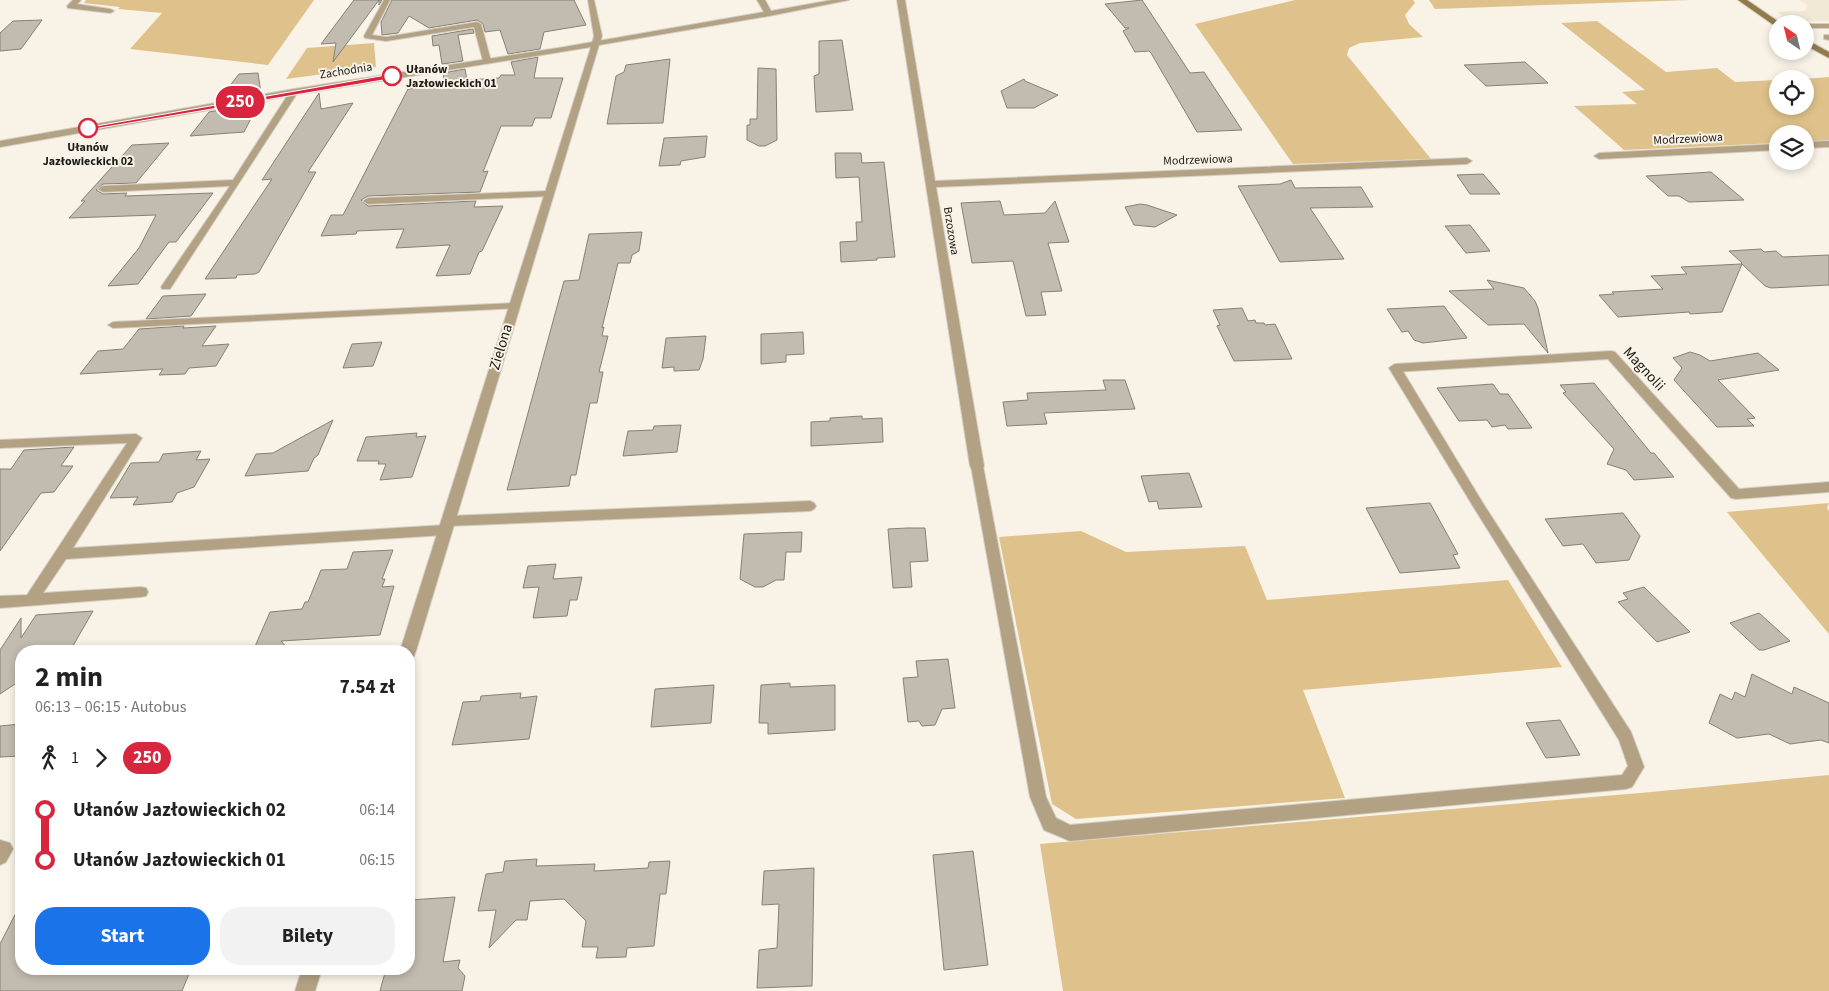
<!DOCTYPE html>
<html lang="pl">
<head>
<meta charset="utf-8">
<style>
  :root { --surface:#fff; --page:#f2f2f2; --text:#222; --muted:#767676; --accent:#1a73e8 }
  body { margin:0; font-family:"Source Sans 3",sans-serif; background:var(--page); color:var(--text); height:100vh; display:flex; flex-direction:column; font-size:19px; white-space:nowrap }
  * { box-sizing:border-box; margin:0 }
  p { font-size:16px; color:var(--muted) }
  .icon { flex:none; width:28px; height:28px; fill:none; stroke:currentColor; stroke-width:2; stroke-linecap:round; stroke-linejoin:round }
  .map { position:relative; flex:1; overflow:hidden }
  .drawer { position:absolute; left:15px; top:645px; width:400px; height:330px; display:flex; flex-direction:column; background:var(--surface); border-radius:20px; box-shadow:0 2px 8px #0003 }
  .drawer>* { flex:none }
  .badge { padding:0 10px; border-radius:16px; font-size:18px; line-height:32px }
  .needle { width:32px; rotate:325deg }
  .tools { position:absolute; left:1769px; top:15px; display:grid; gap:10px }
  .tools a { display:grid; place-items:center; width:45px; height:45px; border-radius:50%; background:var(--surface); box-shadow:0 2px 8px #0003; font-size:25px }
  .map>.badge { position:absolute; translate:-50% -50%; box-shadow:0 0 0 2px #fff }
  .legs { display:flex; align-items:center; gap:8px; height:55px; padding:0 20px; font-size:16px }
  .legs p { margin-inline-start:auto }
  .summary { display:flex; align-items:center; justify-content:space-between; height:85px; padding:0 20px }
  h1 { font-size:28px; font-weight:700; line-height:38px }
  .action { display:flex; gap:10px; margin-top:auto; padding:10px 20px }
  .action a { flex:1; height:58px; border-radius:20px; background:var(--accent); color:#fff; font-size:20px; font-weight:700; line-height:58px; text-align:center }
  .action a+a { background:var(--page); color:var(--text) }
  ul { padding:0 20px; list-style:none }
  li { display:flex; align-items:center; gap:18px; height:50px; font-size:19px }
  li i { display:grid; place-items:center; width:8px; height:100%; margin:0 6px; background:currentColor }
  li i::after { content:''; width:12px; height:12px; margin:-6px; border:4px solid; border-radius:50%; background:var(--surface) }
  li p { margin-inline-start:auto }
  li:first-child i { background:linear-gradient(#0000 50%,currentColor 0) }
  li:last-child i { background:linear-gradient(currentColor 50%,#0000 0) }
  .map>svg:first-child { display:block }
  .built { fill:#f2e8d6 }
  .green { fill:#dfc28b }
  .building { fill:#c1bbb0; stroke:#868076 }
  .lines { fill:none; stroke-linecap:round; stroke-linejoin:round }
  .service-casing { stroke:#d5cfc6; stroke-width:2 }
  .minor-casing { stroke:#d5cfc6; stroke-width:2 }
  .secondary-casing { stroke:#d5cfc6; stroke-width:2 }
  .service { fill:#b2a182; fill-rule:evenodd }
  .minor { fill:#b2a182; fill-rule:evenodd }
  .secondary { fill:#927a4b; fill-rule:evenodd }
  .line-1 { fill:#d7263d; stroke:#fff }
  .stop-1-dot { fill:#fff; stroke:#d7263d; stroke-width:2.5 }
  .labels { text-anchor:middle; dominant-baseline:central; stroke-width:4; stroke-linejoin:round; paint-order:stroke }
  .far-stop-label { font-size:12px; font-weight:bold; fill:#1c1a16; stroke:#f8f2e7; text-anchor:start }
  .far-street-label { font-size:12px; fill:#1c1a16; stroke:#f8f2e7 }
  .street-label { font-size:15px; fill:#1c1a16; stroke:#f8f2e7 }
</style>
</head>
<body>
<div class="map">
<svg width="1829" height="991" viewBox="0 0 1829 991">
  <rect width="100%" height="100%" fill="#f8f2e7"/>
  <polygon class="built" points="1799,0 1829,0 1829,21 1791,21 1777,12 1804,11 1808,5"/>
  <g class="green">
    <polygon points="86,0 314,0 268,65 130,49 162,13 118,9 120,7 84,3"/>
    <polygon points="1295,0 1413,0 1415,3 1405,15 1409,24 1423,37 1360,43 1349,48 1347,55 1431,159 1293,164 1195,24"/>
    <polygon points="1429,0 1691,0 1435,9"/>
    <polygon points="1597,21 1666,72 1717,68 1735,82 1777,80 1778,106 1805,106 1804,79 1829,77 1829,141 1805,142 1805,134 1778,134 1777,143 1624,150 1574,106 1637,104 1622,92 1645,90 1561,23"/>
    <polygon points="374,43 376,67 286,79 307,48"/>
    <polygon points="1829,503 1827,508 1829,511 1829,634 1727,512"/>
    <polygon points="1081,531 1126,552 1245,546 1267,600 1508,580 1562,667 1303,690 1345,798 1076,819 1052,804 999,537"/>
    <polygon points="1829,775 1829,991 1063,991 1040,844 1640,793"/>
  </g>
  <g class="building">
    <polygon points="354,0 382,0 379,5 379,0 333,62 336,43 321,44"/>
    <polygon points="392,0 574,0 586,25 544,32 540,49 508,54 500,30 485,32 483,24 477,20 429,28 409,16 398,33 382,35 381,22"/>
    <polygon points="1142,0 1190,73 1204,72 1242,130 1197,132 1151,53 1149,51 1135,52 1123,31 1129,28 1125,28 1105,4"/>
    <polygon points="42,20 21,49 0,51 0,33 13,21"/>
    <polygon points="473,29 474,33 458,35 463,61 442,64 439,45 433,46 432,36"/>
    <polygon points="842,40 853,110 816,112 814,76 819,74 819,41"/>
    <polygon points="538,57 534,78 563,78 551,118 535,118 532,126 501,126 483,172 488,171 480,192 368,196 361,200 368,206 476,201 474,207 503,206 482,251 479,252 470,274 436,276 450,245 396,248 404,229 357,231 356,234 321,236 331,215 343,215 408,89 445,85 443,73 465,69 467,80 499,78 501,75 515,75 511,62"/>
    <polygon points="670,59 663,123 607,124 616,76 624,72 626,65"/>
    <polygon points="1525,62 1548,83 1486,86 1464,65"/>
    <polygon points="758,68 776,69 777,140 765,146 759,146 747,140 747,125 750,125 750,119 757,119"/>
    <polygon points="258,73 261,93 218,101 239,74"/>
    <polygon points="1024,79 1025,81 1058,95 1034,108 1007,108 1001,91"/>
    <polygon points="319,93 321,109 353,103 308,172 316,172 259,272 255,274 237,275 236,278 205,279 272,179 262,180"/>
    <polygon points="259,103 244,132 190,136 209,112"/>
    <polygon points="707,136 705,157 681,161 680,165 659,166 664,138"/>
    <polygon points="169,143 136,183 103,184 96,190 103,194 127,193 125,196 213,193 176,242 169,242 138,284 108,286 139,248 156,215 69,218 85,201 81,201 132,145"/>
    <polygon points="835,153 861,153 862,163 884,162 895,257 877,258 877,260 841,262 840,242 857,241 856,222 862,222 859,177 836,178"/>
    <polygon points="1711,172 1744,200 1689,202 1679,196 1668,196 1646,176"/>
    <polygon points="1483,174 1500,194 1470,194 1457,175"/>
    <polygon points="1291,180 1295,188 1361,187 1373,207 1310,208 1344,259 1280,262 1238,186 1280,184"/>
    <polygon points="1000,201 1004,215 1045,213 1055,201 1069,242 1048,243 1062,291 1041,292 1046,315 1026,316 1013,261 972,263 961,203"/>
    <polygon points="1140,204 1147,205 1177,215 1155,227 1134,225 1125,207"/>
    <polygon points="1470,225 1490,251 1466,253 1445,226"/>
    <polygon points="642,232 639,251 632,255 630,263 618,263 602,328 604,327 602,336 608,336 599,372 603,372 597,403 590,403 576,475 571,475 569,486 507,490 564,281 579,280 589,234"/>
    <polygon points="1761,249 1764,252 1776,251 1783,257 1829,255 1829,285 1771,288 1765,286 1742,264 1722,312 1690,314 1689,312 1618,317 1599,295 1614,294 1612,292 1663,289 1651,276 1687,274 1681,267 1741,264 1742,263 1729,251"/>
    <polygon points="1487,280 1524,288 1535,301 1538,308 1548,353 1524,324 1488,325 1449,291 1494,289"/>
    <polygon points="206,294 191,316 146,319 163,296"/>
    <polygon points="1444,306 1467,338 1423,343 1414,340 1408,331 1402,332 1387,309"/>
    <polygon points="1242,308 1248,321 1255,320 1256,323 1264,323 1265,325 1275,324 1292,359 1234,361 1217,326 1220,325 1213,310"/>
    <polygon points="184,326 183,328 216,326 202,346 229,344 216,366 189,368 185,374 159,375 163,369 80,374 98,351 123,349 139,329"/>
    <polygon points="803,332 804,354 786,355 786,362 761,364 761,334"/>
    <polygon points="706,336 703,359 699,370 674,371 674,367 662,368 666,338"/>
    <polygon points="382,342 373,366 343,368 352,344"/>
    <polygon points="1690,352 1700,355 1710,361 1758,353 1779,370 1718,380 1755,418 1747,419 1754,426 1717,427 1674,380 1682,368 1673,358"/>
    <polygon points="1103,380 1125,380 1135,409 1044,413 1047,424 1007,426 1003,402 1028,400 1027,393 1106,390"/>
    <polygon points="1594,383 1651,453 1654,453 1674,477 1634,480 1626,470 1607,464 1614,449 1563,393 1566,392 1560,385"/>
    <polygon points="1493,384 1500,394 1508,394 1532,428 1508,429 1505,425 1492,427 1487,420 1459,421 1437,388"/>
    <polygon points="862,416 862,419 882,418 883,442 811,446 811,422 830,421 830,418"/>
    <polygon points="333,420 318,455 314,458 308,471 245,476 256,454 273,453"/>
    <polygon points="681,425 677,452 623,456 628,431 653,430 654,426"/>
    <polygon points="417,433 416,437 426,436 412,477 380,480 386,464 378,464 379,461 357,461 366,437"/>
    <polygon points="74,447 61,466 73,466 54,492 41,493 0,551 0,469 11,469 24,450"/>
    <polygon points="201,451 196,460 210,459 194,487 177,493 172,502 133,505 138,497 110,498 131,463 159,462 163,454"/>
    <polygon points="1189,473 1202,507 1159,509 1157,501 1149,502 1141,476"/>
    <polygon points="1430,503 1458,554 1453,555 1460,568 1400,573 1366,508"/>
    <polygon points="1623,513 1640,536 1629,560 1619,561 1596,563 1583,544 1563,546 1545,519"/>
    <polygon points="907,528 925,528 928,561 910,562 912,587 893,588 888,529"/>
    <polygon points="802,532 801,552 786,552 784,580 776,580 763,587 755,587 740,579 744,534"/>
    <polygon points="393,550 382,579 385,579 382,587 394,586 380,635 281,641 290,651 253,651 270,612 302,609 305,602 308,602 321,570 347,569 353,552"/>
    <polygon points="556,564 553,579 582,577 577,600 570,600 567,616 533,618 539,587 523,588 528,566"/>
    <polygon points="1644,587 1690,632 1657,642 1618,602 1628,599 1623,593"/>
    <polygon points="93,611 70,651 21,651 21,680 0,694 0,650 21,618 21,638 36,615"/>
    <polygon points="1759,613 1790,641 1764,650 1759,650 1730,623"/>
    <polygon points="948,659 955,708 942,709 935,725 922,726 919,721 908,722 903,678 918,677 916,661"/>
    <polygon points="1752,674 1792,694 1794,687 1829,703 1829,743 1821,740 1790,744 1769,734 1737,738 1709,723 1720,694 1732,700 1735,692 1745,697"/>
    <polygon points="790,683 790,687 835,685 835,730 768,734 768,723 759,723 761,685"/>
    <polygon points="714,685 711,723 651,727 655,689"/>
    <polygon points="521,693 520,698 537,696 529,739 452,745 463,702 480,701 481,696"/>
    <polygon points="1560,720 1580,755 1546,758 1526,723"/>
    <polygon points="21,724 21,756 0,757 0,726"/>
    <polygon points="973,851 988,965 944,970 933,855"/>
    <polygon points="537,859 536,866 595,864 594,871 648,868 649,862 670,861 666,894 660,894 654,946 627,948 626,957 596,958 598,947 582,947 586,921 564,899 530,901 527,920 516,920 489,948 496,910 478,911 486,874 503,872 505,861"/>
    <polygon points="814,868 812,986 757,988 759,950 777,948 779,904 762,905 764,871"/>
    <polygon points="455,897 443,962 460,960 458,968 465,976 462,991 380,991 386,969 409,969 409,900"/>
    <polygon points="21,903 21,969 191,969 182,991 0,991 0,944"/>
  </g>
  <g class="lines">
    <g class="service-casing">
      <g id="service">
        <polygon points="384,0 390,0 372,35 386,37 477,22 481,24 491,61 487,63 483,61 474,27 386,41 365,38 364,36"/>
        <polygon points="588,0 594,0 602,36 600,43 596,45 592,43 594,36"/>
        <polygon points="1824,35 1829,35 1829,40 1824,39"/>
        <polygon points="291,90 298,92 170,289 162,289 161,287 230,186 103,192 98,189 103,186 233,180"/>
        <polygon points="549,191 554,194 552,196 368,204 363,201 368,198"/>
        <polygon points="514,303 519,306 518,308 113,328 108,325 113,322"/>
        <polygon points="1395,364 1399,365 1484,505 1631,732 1644,767 1632,787 1626,789 1070,841 1044,830 1030,797 971,466 977,462 983,466 1046,797 1056,818 1070,825 1622,775 1628,766 1619,740 1476,511 1389,368"/>
        <polygon points="136,434 142,438 73,548 445,525 450,527 451,530 450,533 445,535 66,559 43,593 141,587 146,588 148,592 146,596 141,597 0,608 0,596 27,595 127,443 0,448 0,440"/>
        <polygon points="810,501 814,503 816,506 814,509 810,511 448,526 443,524 442,521 443,518 448,516"/>
      </g>
    </g>
    <g class="minor-casing">
      <g id="minor">
        <polygon points="73,0 81,0 77,4 110,9 114,11 110,13 68,8 67,6"/>
        <polygon points="757,0 765,0 771,11 832,0 849,0 769,16 599,45 416,651 414,656 409,657 409,651 400,651 591,47 294,95 0,147 0,141 294,89 564,47 764,12"/>
        <polygon points="897,0 905,0 935,181 1467,158 1472,161 1467,164 936,187 984,466 982,469 972,469 970,466"/>
        <rect x="1805" y="24" width="24" height="4"/>
        <polygon points="1829,141 1829,147 1805,148 1805,142"/>
        <polygon points="1778,144 1778,150 1599,159 1594,156 1599,153"/>
        <polygon points="1611,351 1615,352 1739,489 1829,482 1829,492 1736,499 1731,498 1608,359 1395,372 1389,368 1395,364"/>
        <polygon points="0,840 10,843 13,849 6,862 0,865"/>
        <polygon points="302,969 322,969 315,991 295,991"/>
      </g>
    </g>
    <g class="secondary-casing">
      <g id="secondary">
        <polygon points="1738,0 1747,0 1782,24 1775,26"/>
        <polygon points="1805,39 1829,52 1829,58 1805,45"/>
      </g>
    </g>
    <use href="#service" class="service"/>
    <use href="#minor" class="minor"/>
    <use href="#secondary" class="secondary"/>
  </g>
  <polygon class="line-1" points="392,74 395,78 88,130 85,128"/>
  <g class="stop-1-dot">
    <circle cx="392" cy="76" r="9"/>
    <circle cx="88" cy="128" r="9"/>
  </g>
  <g class="labels">
    <g class="far-stop-label">
      <text x="406" y="69">Ułanów<tspan x="406" dy="14">Jazłowieckich 01</tspan></text>
      <text x="88" y="147" text-anchor="middle">Ułanów<tspan x="88" dy="14">Jazłowieckich 02</tspan></text>
    </g>
    <g class="far-street-label">
      <text transform="translate(346 71) rotate(-9)">Zachodnia</text>
      <text transform="translate(1688 139) rotate(-3)">Modrzewiowa</text>
      <text transform="translate(1198 160) rotate(-2)">Modrzewiowa</text>
      <text transform="translate(951 231) rotate(81)">Brzozowa</text>
    </g>
    <g class="street-label">
      <text transform="translate(501 347) rotate(-73)">Zielona</text>
      <text transform="translate(1644 369) rotate(47)">Magnolii</text>
    </g>
  </g>
</svg>
<div class="tools">
<a><svg class="needle" viewBox="-14 -14 28 28"><path d="M0-13l5 13h-10z" fill="#e53935"/><path d="M0 13l5-13h-10z" fill="#767676"/></svg></a>
<a><svg class="icon" aria-label="locate" viewBox="0 0 24 24"><circle cx="12" cy="12" r="6"/><path d="M12 2v4M12 18v4M2 12h4M18 12h4"/></svg></a>
<a><svg class="icon" aria-label="layers" viewBox="0 0 24 24"><path d="M12 4l9 5-9 5-9-5zM3 14l9 5 9-5"/></svg></a>
</div>
<b class="badge" style="left:240px;top:102px;background:#d7263d;color:#fff">250</b>
<section class="drawer">
<div class="summary"><div><h1>2 min</h1><p>06:13 – 06:15 · Autobus</p></div><b>7.54 zł</b></div>
<div class="legs"><svg class="icon" aria-label="walk" viewBox="0 0 24 24"><circle cx="13" cy="4" r="2"/><path d="M13 8l-2 6 4 7M11 14l-3 7M7 12l3-4h3l4 4"/></svg>1<svg class="icon" aria-label="forward" viewBox="0 0 24 24"><path d="M9 5l7 7-7 7"/></svg><b class="badge" style="background:#d7263d;color:#fff">250</b></div>
<ul>
<li><i style="color:#d7263d"></i><b>Ułanów Jazłowieckich 02</b><p>06:14</p></li>
<li><i style="color:#d7263d"></i><b>Ułanów Jazłowieckich 01</b><p>06:15</p></li>
</ul>
<div class="action"><a>Start</a><a>Bilety</a></div>
</section>
</div>
</body>
</html>
